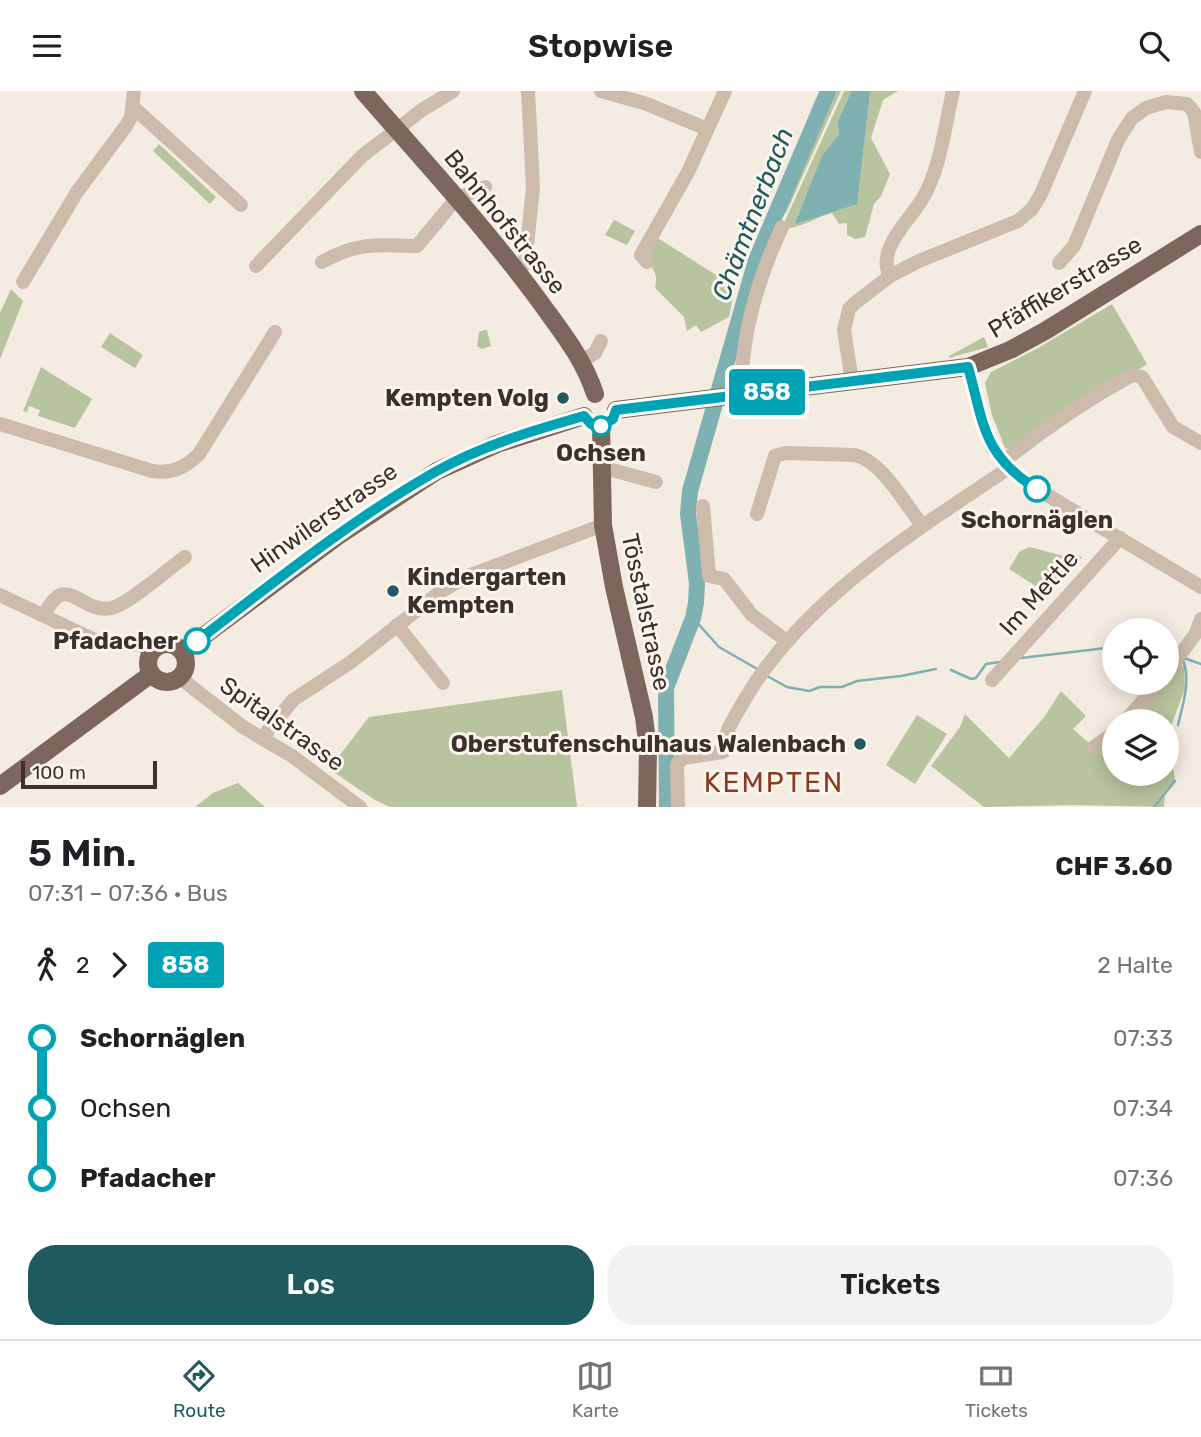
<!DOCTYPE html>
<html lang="de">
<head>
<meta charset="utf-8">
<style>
  :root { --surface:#fff; --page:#f2f2f2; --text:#202124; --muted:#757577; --line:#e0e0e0; --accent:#1f5a5e }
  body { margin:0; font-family:Rubik,sans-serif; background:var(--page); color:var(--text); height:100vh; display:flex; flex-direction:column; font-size:26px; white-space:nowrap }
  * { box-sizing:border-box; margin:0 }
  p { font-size:23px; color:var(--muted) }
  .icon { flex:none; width:38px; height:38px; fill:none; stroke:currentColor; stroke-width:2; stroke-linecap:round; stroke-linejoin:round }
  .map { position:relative; height:716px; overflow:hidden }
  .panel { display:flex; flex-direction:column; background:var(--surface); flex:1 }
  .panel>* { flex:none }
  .badge { padding:0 14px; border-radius:5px; font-size:24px; line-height:46px }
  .tools { position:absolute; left:1102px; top:527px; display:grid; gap:14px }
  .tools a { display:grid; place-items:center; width:77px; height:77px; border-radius:50%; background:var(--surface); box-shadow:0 4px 18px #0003; font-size:35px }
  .scale { position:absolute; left:21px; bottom:18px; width:136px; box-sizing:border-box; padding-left:7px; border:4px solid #3b302b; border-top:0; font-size:19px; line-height:24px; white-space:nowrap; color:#3b302b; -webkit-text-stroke:5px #fbf5ee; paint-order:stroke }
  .map>.badge { position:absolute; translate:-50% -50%; box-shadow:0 0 0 4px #fff }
  .legs { display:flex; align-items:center; gap:10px; height:77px; padding:0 28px; font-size:23px }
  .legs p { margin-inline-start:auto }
  .headline { display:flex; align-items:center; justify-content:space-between; height:119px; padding:0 28px }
  h1 { font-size:38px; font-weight:600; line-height:52px }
  .primary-button { display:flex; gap:14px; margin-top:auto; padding:14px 28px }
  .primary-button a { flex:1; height:80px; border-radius:28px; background:var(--accent); color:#fff; font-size:28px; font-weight:600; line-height:80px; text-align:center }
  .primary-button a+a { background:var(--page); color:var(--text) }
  ul { padding:0 28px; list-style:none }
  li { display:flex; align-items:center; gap:24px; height:70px; font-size:26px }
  li i { display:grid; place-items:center; width:10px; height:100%; margin:0 9px; background:currentColor }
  li i::after { content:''; width:18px; height:18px; margin:-9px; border:5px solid; border-radius:50%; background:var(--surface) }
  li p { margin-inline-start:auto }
  li:first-child i { background:linear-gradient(#0000 50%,currentColor 0) }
  li:last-child i { background:linear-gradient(currentColor 50%,#0000 0) }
  header { display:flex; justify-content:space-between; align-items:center; height:91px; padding:0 28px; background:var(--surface); font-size:32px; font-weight:600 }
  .tabs { display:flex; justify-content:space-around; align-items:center; height:98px; border-top:2px solid var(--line); background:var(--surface); font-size:19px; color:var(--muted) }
  .tabs a { display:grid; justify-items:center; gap:4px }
  .tabs .on { color:var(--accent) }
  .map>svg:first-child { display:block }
  .green { fill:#b8c4a0 }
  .water { fill:#7fb0b2 }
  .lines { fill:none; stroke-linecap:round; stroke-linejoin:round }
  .stream { stroke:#7fb0b2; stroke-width:2.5 }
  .river { stroke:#7fb0b2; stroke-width:16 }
  .minor { stroke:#cdbbac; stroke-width:14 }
  .major { stroke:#7d675c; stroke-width:18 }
  .line-1-casing { stroke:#fff; stroke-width:16 }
  .line-1 { stroke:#00a3b4; stroke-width:10 }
  .poi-dot { fill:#1f5a5e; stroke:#fbf5ee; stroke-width:2.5 }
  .stop-1-dot { fill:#fff; stroke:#00a3b4; stroke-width:3.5 }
  .labels { text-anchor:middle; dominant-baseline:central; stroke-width:6; stroke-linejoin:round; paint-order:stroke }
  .street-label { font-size:24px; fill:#3b302b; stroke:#fbf5ee }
  .poi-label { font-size:24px; font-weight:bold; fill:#3b302b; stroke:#fbf5ee; text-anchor:end }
  .stop-label { font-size:24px; font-weight:bold; fill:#3b302b; stroke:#fbf5ee }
  .water-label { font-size:26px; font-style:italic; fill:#1f5a5e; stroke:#fbf5ee }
  .quarter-label { font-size:28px; letter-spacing:2px; fill:#8c3b22; stroke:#fbf5ee }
</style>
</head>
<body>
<header><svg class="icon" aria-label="menu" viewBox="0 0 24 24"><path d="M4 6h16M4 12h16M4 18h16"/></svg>Stopwise<svg class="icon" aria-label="search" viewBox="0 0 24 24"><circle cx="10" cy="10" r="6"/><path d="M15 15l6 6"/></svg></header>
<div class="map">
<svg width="1201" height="716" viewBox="0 0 1201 716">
  <rect width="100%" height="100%" fill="#f4ebe1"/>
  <g class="green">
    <polygon points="828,0 841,0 786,122 774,128 783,102"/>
    <path d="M844,0H898L883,9L871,47L890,83L881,105L874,113L865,146L855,148L847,144V132L839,133L832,122C815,127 802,136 785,138L784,132Z"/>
    <polygon points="159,53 216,106 210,113 153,60"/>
    <polygon points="614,129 635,140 627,154 605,144"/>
    <path d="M653,144L735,196L729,226L701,241L696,234L687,240L684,226L655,197C658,185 655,179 647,171Z"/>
    <polygon points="11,198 23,210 0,268 0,222"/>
    <polygon points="1112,213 1147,273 1017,360 1005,357 992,324 985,292 991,281 1038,257"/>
    <polygon points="484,239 487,239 491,255 482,258 477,255 479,241"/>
    <polygon points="110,242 143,264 135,277 101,256"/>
    <polygon points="984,246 988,256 949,267 949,265"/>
    <polygon points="41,276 92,308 75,337 38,325 40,319 29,315 27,321 23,320"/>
    <polygon points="1030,456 1067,466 1070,463 1082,466 1048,503 1009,478 1020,460"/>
    <polygon points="1177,570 1184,576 1185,598 1171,635 1167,638 1167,630 1125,630 1159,592 1167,592 1167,582"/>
    <polygon points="562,599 577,716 390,716 375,709 329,678 369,626"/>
    <polygon points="1061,600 1086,625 1073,638 1094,656 1115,641 1115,682 1167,682 1169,645 1175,690 1165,702 1164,716 1075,714 984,716 931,675 960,636 965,623 1009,667 1045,625"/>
    <polygon points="917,624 947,643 915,693 886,674"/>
    <polygon points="238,692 265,716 195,716 213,702"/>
  </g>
  <polygon class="water" points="852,0 870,0 857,113 795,133 822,65 839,44 838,30"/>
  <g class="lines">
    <g class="stream">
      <polyline points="693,527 719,556 759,579"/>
      <polyline points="1167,560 1175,563"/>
      <polyline points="1021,567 1115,556"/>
      <polyline points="1184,567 1201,573"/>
      <polyline points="951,579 971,588 976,587 986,573 1000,571"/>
      <polyline points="767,585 787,596 809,600 820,596 842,596 857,590 901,585 936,578"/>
      <path d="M1178,634C1183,613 1191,590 1183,569"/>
      <polyline points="1154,716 1175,690"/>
    </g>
    <polyline class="river" points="667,716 666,597 693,527 696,512 697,492 688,423 690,400 756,169 828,0"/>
    <g class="minor">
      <polyline points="601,0 647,13 707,38"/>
      <polyline points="133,16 241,114"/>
      <path d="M322,171C356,151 379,154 417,155L456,108L485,96"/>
      <polyline points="647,171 641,164 688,81 725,0"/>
      <polyline points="1059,172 1074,155 1118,49 1132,27 1146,17 1166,11 1187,13 1194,21 1201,61"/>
      <polyline points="256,175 362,65 422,19 453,0"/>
      <polyline points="518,181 523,174 526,164 533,96 528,0"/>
      <path d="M890,185C876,159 908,131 921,110C940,81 945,34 953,0"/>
      <polyline points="23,191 77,101 126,35 131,26 134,0"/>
      <polyline points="582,270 595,262 601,250"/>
      <polyline points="968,276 987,345 992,357 1009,377 1037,398 1201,496"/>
      <polyline points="852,290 844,239 849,218 855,212 890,185 919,170 1018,130 1032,118 1041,103 1085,0"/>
      <path d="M741,305C741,246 757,189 782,136"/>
      <path d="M0,333L152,380C171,383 185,377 199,363L275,241"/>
      <path d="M1003,371C1044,338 1086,309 1132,284L1142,286L1173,336L1201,352"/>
      <polyline points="601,376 656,391"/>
      <polyline points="703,415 709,485 724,488 752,524 787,550"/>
      <path d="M757,423L775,365L786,362L855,364C882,370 905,413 922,434"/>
      <polyline points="0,504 99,551 140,554 152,560"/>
      <path d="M44,525C66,477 80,524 112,517C129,513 168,478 185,466"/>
      <polyline points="397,534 443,592"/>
      <polyline points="1167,582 1196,542 1201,528"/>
      <polyline points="179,586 243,636 292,665 360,716"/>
      <polyline points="992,589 1120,447"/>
      <polyline points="1125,630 1159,592"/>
      <polyline points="262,647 293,609 351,571 440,501 468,485 603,434"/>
      <polyline points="1094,656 1115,641"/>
      <path d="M678,716L677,673L683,667L723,661C724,640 735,626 745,608C804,508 915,440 1009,377"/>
    </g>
    <g class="major">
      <path d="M363,0C422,68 484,135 538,208C560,239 583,266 595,303"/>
      <polyline points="616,319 968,276 1010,259 1045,240 1201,143"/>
      <polyline points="601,335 603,434 614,496 644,626 648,658 647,716"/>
      <circle cx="167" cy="572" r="19"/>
      <polyline points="182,561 338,445 437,380 497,353 584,325"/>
      <polyline points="0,695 151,583"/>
    </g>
  </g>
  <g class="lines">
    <g class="line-1-casing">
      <path id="line-1" d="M197,550C274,491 351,429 435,381C481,355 534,339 584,325L591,333L601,335L613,328L616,319L968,276C984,332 982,364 1037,398"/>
    </g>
    <use href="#line-1" class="line-1"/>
  </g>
  <g class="poi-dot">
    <circle cx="563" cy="307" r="7"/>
    <circle cx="393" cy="500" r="7"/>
    <circle cx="860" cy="653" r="7"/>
  </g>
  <g class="stop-1-dot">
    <circle cx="601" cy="335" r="9"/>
    <circle cx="1037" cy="398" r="12"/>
    <circle cx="197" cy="550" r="12"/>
  </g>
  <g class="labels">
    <g class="street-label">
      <text transform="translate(505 131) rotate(51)">Bahnhofstrasse</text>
      <text transform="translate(1065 196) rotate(-31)">Pfäffikerstrasse</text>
      <text transform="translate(324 427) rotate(-35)">Hinwilerstrasse</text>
      <text transform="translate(1039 502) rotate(-48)">Im Mettle</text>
      <text transform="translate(646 521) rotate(78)">Tösstalstrasse</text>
      <text transform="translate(282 633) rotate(35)">Spitalstrasse</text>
    </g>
    <g class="poi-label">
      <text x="549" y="307">Kempten Volg</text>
      <text x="407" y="486" text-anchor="start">Kindergarten<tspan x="407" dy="28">Kempten</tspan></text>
      <text x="846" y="653">Oberstufenschulhaus Walenbach</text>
    </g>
    <g class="stop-label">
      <text x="601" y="362">Ochsen</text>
      <text x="1037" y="429">Schornäglen</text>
      <text x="178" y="550" text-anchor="end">Pfadacher</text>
    </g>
    <g class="water-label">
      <text transform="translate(753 123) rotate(-69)">Chämtnerbach</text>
    </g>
    <g class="quarter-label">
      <text x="774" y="691">KEMPTEN</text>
    </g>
  </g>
</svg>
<div class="tools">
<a><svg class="icon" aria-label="locate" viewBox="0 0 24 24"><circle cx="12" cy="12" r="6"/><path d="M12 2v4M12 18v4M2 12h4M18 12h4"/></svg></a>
<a><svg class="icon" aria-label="layers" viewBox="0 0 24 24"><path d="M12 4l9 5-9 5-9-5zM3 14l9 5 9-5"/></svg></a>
</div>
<div class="scale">100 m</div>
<b class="badge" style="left:767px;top:301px;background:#00a3b4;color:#fff">858</b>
</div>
<section class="panel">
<div class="headline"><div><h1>5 Min.</h1><p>07:31 – 07:36 · Bus</p></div><b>CHF 3.60</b></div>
<div class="legs"><svg class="icon" aria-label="walk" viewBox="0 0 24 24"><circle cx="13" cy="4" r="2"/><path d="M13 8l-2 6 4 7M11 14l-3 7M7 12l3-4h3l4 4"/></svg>2<svg class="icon" aria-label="forward" viewBox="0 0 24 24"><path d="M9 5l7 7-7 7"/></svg><b class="badge" style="background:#00a3b4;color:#fff">858</b><p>2 Halte</p></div>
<ul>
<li><i style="color:#00a3b4"></i><b>Schornäglen</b><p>07:33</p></li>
<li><i style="color:#00a3b4"></i><span>Ochsen</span><p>07:34</p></li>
<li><i style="color:#00a3b4"></i><b>Pfadacher</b><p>07:36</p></li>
</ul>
<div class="primary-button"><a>Los</a><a>Tickets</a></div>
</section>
<nav class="tabs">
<a class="on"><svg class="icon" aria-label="directions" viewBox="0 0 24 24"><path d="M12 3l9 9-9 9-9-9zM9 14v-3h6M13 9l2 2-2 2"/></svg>Route</a>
<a><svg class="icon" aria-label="map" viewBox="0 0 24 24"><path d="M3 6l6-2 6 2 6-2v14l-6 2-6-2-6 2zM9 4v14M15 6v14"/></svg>Karte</a>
<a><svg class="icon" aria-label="tickets" viewBox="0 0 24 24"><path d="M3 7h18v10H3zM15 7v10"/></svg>Tickets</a>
</nav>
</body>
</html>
